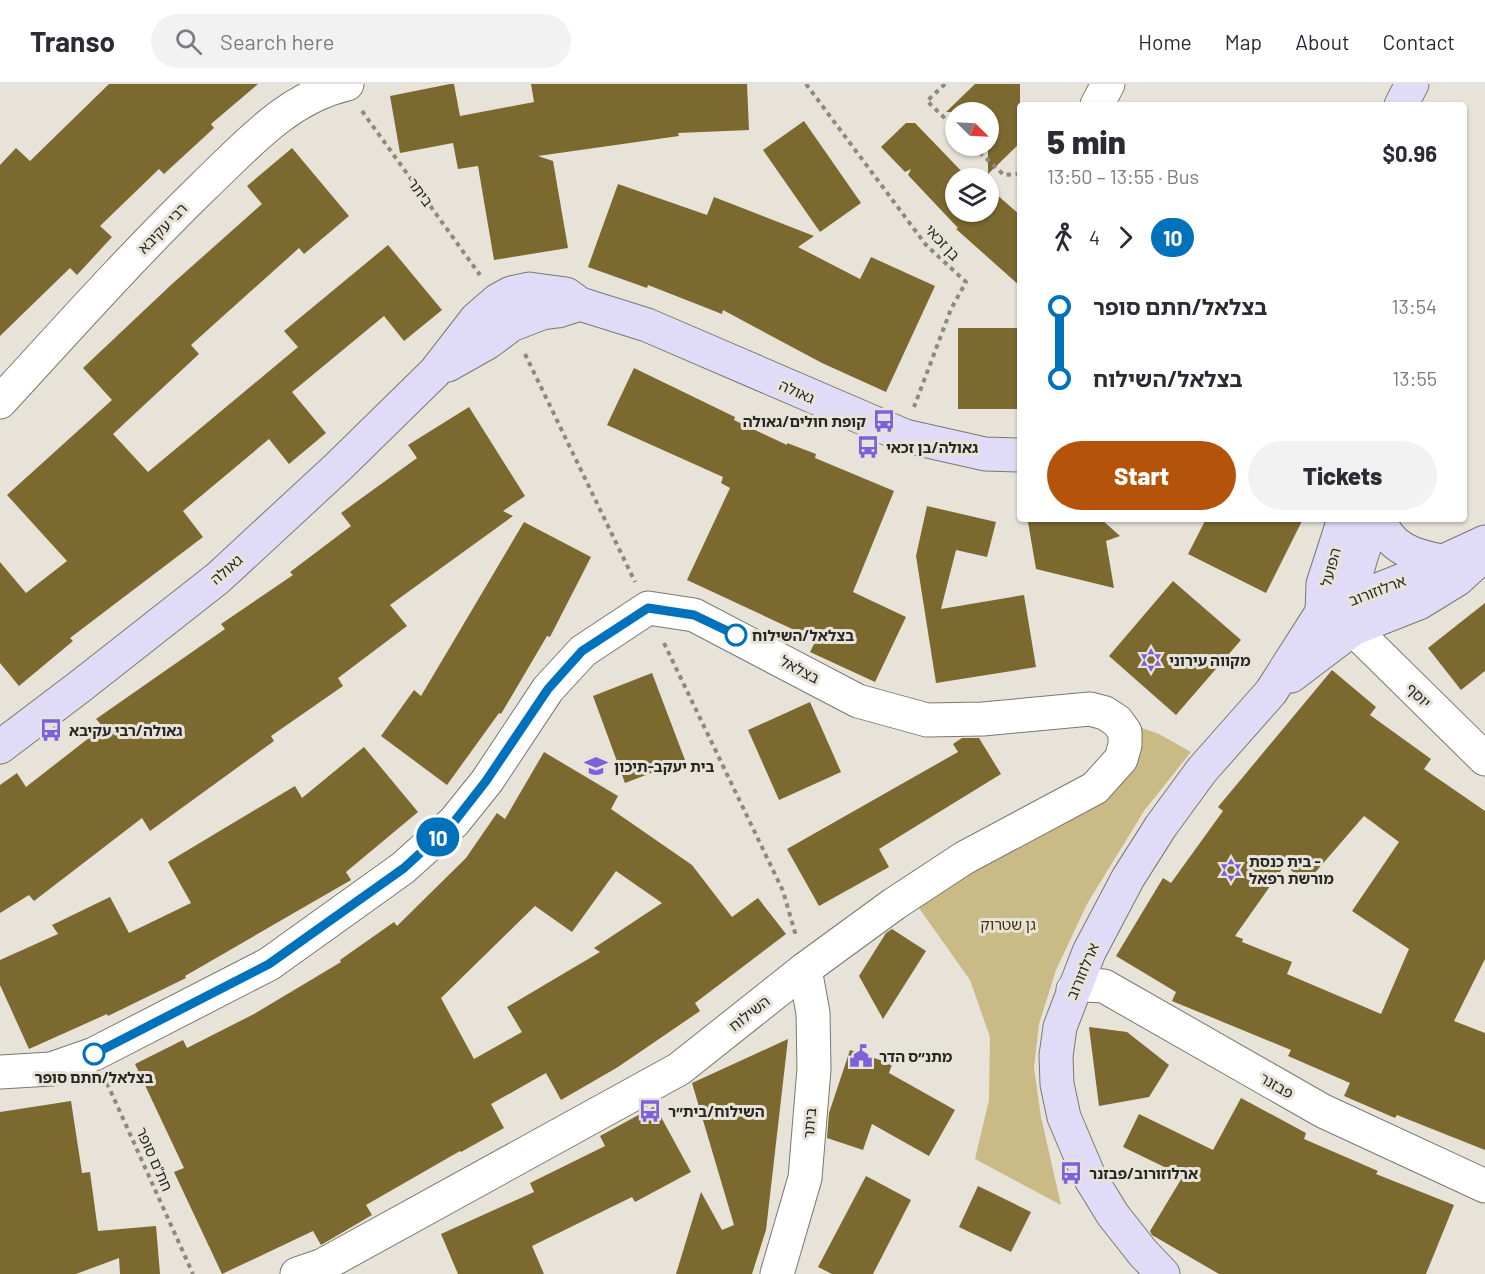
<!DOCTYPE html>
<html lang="en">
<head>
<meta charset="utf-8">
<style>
  :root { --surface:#fff; --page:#f2f2f3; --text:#2b2b33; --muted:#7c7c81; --line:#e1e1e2; --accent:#b45309 }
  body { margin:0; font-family:Barlow,"Noto Sans Hebrew",sans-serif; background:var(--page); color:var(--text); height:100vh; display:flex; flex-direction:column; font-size:22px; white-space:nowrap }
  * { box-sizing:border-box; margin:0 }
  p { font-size:20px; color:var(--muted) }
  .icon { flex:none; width:33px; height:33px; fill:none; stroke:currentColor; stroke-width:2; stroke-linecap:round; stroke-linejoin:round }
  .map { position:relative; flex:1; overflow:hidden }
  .side { position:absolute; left:1017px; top:18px; width:450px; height:420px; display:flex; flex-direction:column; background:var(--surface); border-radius:6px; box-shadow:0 2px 4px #0004 }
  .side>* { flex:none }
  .badge { padding:0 12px; border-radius:20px; font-size:21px; line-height:39px }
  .needle { width:39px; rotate:114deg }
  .tools { position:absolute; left:945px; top:18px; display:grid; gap:12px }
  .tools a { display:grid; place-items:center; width:54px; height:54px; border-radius:50%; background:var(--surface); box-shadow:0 2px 4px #0004; font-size:30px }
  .map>.badge { position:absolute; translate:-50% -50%; box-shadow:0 0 0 3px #fff }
  .legs { display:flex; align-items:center; gap:9px; height:66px; padding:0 30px; font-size:20px }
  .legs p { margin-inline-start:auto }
  .headline { display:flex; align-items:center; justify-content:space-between; height:102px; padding:0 30px }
  h1 { font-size:33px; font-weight:800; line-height:45px }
  .cta { display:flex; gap:12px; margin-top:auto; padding:12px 30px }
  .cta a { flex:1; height:69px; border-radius:36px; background:var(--accent); color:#fff; font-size:24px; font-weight:800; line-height:69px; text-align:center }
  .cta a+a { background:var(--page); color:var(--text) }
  ul { padding:0 30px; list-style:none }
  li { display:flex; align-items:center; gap:21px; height:72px; font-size:22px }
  li i { display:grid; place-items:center; width:9px; height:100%; margin:0 8px; background:currentColor }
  li i::after { content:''; width:15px; height:15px; margin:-8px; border:4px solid; border-radius:50%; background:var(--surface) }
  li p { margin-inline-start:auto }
  li:first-child i { background:linear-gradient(#0000 50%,currentColor 0) }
  li:last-child i { background:linear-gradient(currentColor 50%,#0000 0) }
  header { display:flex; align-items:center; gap:36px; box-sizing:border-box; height:84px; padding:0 30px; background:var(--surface); border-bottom:2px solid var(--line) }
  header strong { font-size:28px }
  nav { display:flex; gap:33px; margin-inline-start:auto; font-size:21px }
  .search { width:420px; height:54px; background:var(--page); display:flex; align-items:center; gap:15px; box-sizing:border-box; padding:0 21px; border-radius:33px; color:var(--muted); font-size:22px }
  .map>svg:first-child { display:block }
  .green { fill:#caba86 }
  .building { fill:#7b6930; fill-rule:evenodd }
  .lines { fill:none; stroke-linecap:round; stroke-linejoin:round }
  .street-casing { stroke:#7b786e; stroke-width:35 }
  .secondary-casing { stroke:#7b786e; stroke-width:35 }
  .path { stroke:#8c8981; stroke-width:4; stroke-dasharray:4.5 4.5; stroke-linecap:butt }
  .street { stroke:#fff; stroke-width:33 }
  .secondary { stroke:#e0dcf7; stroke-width:33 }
  .line-1-casing { stroke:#fff; stroke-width:14 }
  .line-1 { stroke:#0072bc; stroke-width:9 }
  .stop-1-dot { fill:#fff; stroke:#0072bc; stroke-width:3 }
  .labels { text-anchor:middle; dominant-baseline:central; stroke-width:6; stroke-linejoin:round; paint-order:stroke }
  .street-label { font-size:15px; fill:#282722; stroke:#e7e3d8 }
  .poi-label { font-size:15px; font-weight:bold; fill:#282722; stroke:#e7e3d8; text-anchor:start }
  .stop-label { font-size:15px; font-weight:bold; fill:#282722; stroke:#e7e3d8; text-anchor:start }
  .park-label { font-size:15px; fill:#443706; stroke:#e7e3d8 }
</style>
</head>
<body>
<header>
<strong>Transo</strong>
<div class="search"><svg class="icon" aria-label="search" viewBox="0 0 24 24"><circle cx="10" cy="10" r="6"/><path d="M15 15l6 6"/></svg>Search here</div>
<nav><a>Home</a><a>Map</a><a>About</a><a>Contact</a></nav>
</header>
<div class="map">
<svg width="1485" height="1190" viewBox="0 0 1485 1190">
  <rect width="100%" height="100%" fill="#e7e3d8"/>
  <polygon class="green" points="1139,643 1159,650 1191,668 1144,727 1087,820 1056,886 1039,940 1034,984 1041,1033 1061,1121 975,1075 989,1016 990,953 970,896 919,824 971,789 1102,718"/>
  <g class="building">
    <polygon points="109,0 258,0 211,40 214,44 164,90 159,85 100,142 112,153 77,191 70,184 0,252 0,81 16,64 30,77"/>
    <polygon points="450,0 454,0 460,32 534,18 531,0 747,0 749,46 678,49 679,52 538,72 553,77 568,164 494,176 478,82 458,85 453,59 400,69 390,12"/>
    <polygon points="975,0 1020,0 1020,59 988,90 988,28 946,28"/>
    <polygon points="804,37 861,119 820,148 763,66"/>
    <polygon points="906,39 915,39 968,94 956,94 956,128 988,128 988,103 1020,131 1020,202 956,145 958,144 908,91 911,85 905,88 881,63"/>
    <polygon points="292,64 349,132 304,170 299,164 191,261 199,270 113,350 148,388 298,263 284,247 388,161 442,226 404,257 384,232 292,308 326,349 289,380 269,355 183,427 203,453 70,554 73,557 19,602 0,579 0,478 26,509 67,477 7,411 112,316 83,284 172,200 262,120 247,102"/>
    <polygon points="618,100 707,131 714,113 814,152 798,163 860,195 871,173 935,202 886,308 822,279 723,226 722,230 648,201 647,204 588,183"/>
    <rect x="958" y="244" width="62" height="81"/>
    <polygon points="634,284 735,333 734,336 787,361 787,359 816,370 815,374 894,407 853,508 906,533 875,598 810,568 816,556 687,496 730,404 721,399 723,393 607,341"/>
    <polygon points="469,323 525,412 503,427 513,432 390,521 407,542 338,594 343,602 271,652 274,657 150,747 142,734 34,817 29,811 0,829 0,701 17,689 26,703 103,643 96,635 225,545 221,540 293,491 290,488 351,442 341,429 417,374 408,361"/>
    <polygon points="927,422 996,438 987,473 956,466 941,525 1024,511 1036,583 936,599 916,472"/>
    <polygon points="1046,435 1101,435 1120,452 1106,457 1114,504 1036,485 1028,438"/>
    <polygon points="1206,435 1303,435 1266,509 1188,470"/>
    <polygon points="524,438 591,473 550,553 547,552 501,630 499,629 447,701 381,652 414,606 421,612"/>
    <polygon points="1173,497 1241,556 1176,631 1109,572"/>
    <polygon points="1485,519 1485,587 1461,606 1428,564"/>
    <path d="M1332,586L1376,623L1370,631L1431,675L1424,685L1485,727V875L1454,937L1485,949V1066L1397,1031L1395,1034L1344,1012L1350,999L1288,972L1291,966L1172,917L1176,908L1116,872L1163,794L1171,799L1223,727L1218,723ZM1364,732L1399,758L1352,827L1409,865L1381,930L1287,890L1292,878L1242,858L1243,855L1235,852L1285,781L1306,799Z"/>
    <polygon points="652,589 685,676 625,699 593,612"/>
    <polygon points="810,618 841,688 779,716 748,646"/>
    <polygon points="962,654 979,654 1001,690 879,765 889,783 819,822 787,765 958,668 953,660"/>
    <polygon points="364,663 418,728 346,788 351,796 185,892 186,894 108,932 107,930 29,965 0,901 0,876 58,850 52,841 110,813 129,849 191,819 168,778 295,702 302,714"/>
    <path d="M544,668L618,712L611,725L692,781L732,833L758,814L786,850L695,919L700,927L618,983L561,1016L546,989L491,1020L504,1044L461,1068L460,1067L366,1121L372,1131L321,1161L313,1147L222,1190L174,1088L184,1084L135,980L183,956L187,964L254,930L341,878L340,876L394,838L397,842L466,774L497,729L505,735ZM616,787L662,819L594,864L600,868L507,923L522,948L474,975L441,914L535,822L572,848Z"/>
    <polygon points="892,845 926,867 883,935 859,892 886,849"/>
    <polygon points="1089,943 1127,948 1169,981 1149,1013 1099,1022"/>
    <polygon points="788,955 766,1146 752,1190 676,1190 701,1108 722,1146 734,1141 692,999"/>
    <polygon points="850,966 892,980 889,989 955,1026 929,1072 872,1040 863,1066 827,1054 829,1029"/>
    <polygon points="1241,1014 1306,1049 1304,1055 1378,1087 1376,1090 1454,1121 1426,1190 1219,1190 1152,1151 1150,1147 1183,1092 1123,1063 1139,1030 1213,1066"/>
    <polygon points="71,1017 82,1089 90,1088 98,1147 156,1142 160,1190 120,1190 119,1174 76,1190 0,1190 0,1028"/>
    <polygon points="655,1022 691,1088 635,1118 632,1113 532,1162 544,1190 458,1190 441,1150 534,1108 530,1099 605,1062 600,1052"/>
    <polygon points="866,1092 911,1116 873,1190 832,1190 818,1183"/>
    <polygon points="978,1102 1031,1128 1011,1168 959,1143"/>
  </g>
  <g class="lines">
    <g class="street-casing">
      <g id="street">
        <polyline points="1097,21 1108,0"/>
        <path d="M0,318C67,245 133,171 204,102C247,61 287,14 347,0"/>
        <polyline points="1353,545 1485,675"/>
        <polyline points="1073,906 1085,901 1104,902 1323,1027 1485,1102"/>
        <polyline points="0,988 51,985 94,970 269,880 403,784 454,738 487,697 548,605 583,567 648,524 694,531 858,617 927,636 983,635 1090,625 1105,629 1117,637 1125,648 1125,661 1121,675 1095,704 964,774 894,820 805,885 679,985 323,1181 297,1190"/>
        <polyline points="777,1190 805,1094 814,985 813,929 805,885"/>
      </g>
    </g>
    <g class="secondary-casing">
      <g id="secondary">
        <polyline points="1401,21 1412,0"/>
        <polyline points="448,281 487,259 511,241 542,229 558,227 580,220"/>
        <path d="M1379,435C1390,464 1413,472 1442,477"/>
        <polyline points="1322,528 1323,500 1344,435"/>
        <path d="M1353,532C1351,495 1362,470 1374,435"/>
        <polyline points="1291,592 1353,545 1419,519 1458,495 1485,470"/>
        <polyline points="0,663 78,604 218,494 338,383 435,288 476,235 498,216 511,209 529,205 566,210 580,220 647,241 905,352 985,370 1020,371"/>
        <polyline points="1163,1190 1143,1169 1113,1131 1089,1092 1064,1033 1057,1000 1056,972 1060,943 1089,868 1128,794 1161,742 1202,686 1271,608 1322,528 1405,495 1485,458"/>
      </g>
    </g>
    <g class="path">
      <polyline points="806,0 926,161 966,198 951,225 914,323"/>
      <polyline points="945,0 927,17 956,45"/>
      <polyline points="362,27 480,191"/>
      <polyline points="973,62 1004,91 1020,90"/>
      <polyline points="525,270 635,498"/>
      <polyline points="664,559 783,807 796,852"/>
      <polyline points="107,999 193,1190"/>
    </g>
    <use href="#street" class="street"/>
    <use href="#secondary" class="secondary"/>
  </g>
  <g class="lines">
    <g class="line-1-casing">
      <polyline id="line-1" points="94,970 269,880 404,784 454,738 486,697 548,605 582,567 648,524 694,531 736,551"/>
    </g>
    <use href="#line-1" class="line-1"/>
  </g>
  <defs>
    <g id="bus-bare" transform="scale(1.8)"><path d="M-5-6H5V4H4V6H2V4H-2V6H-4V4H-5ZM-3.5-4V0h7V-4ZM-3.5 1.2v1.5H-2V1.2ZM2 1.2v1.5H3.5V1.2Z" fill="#7b61dc" stroke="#e7e3d8" stroke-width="2.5" paint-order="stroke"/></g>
    <g id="synagogue-bare" transform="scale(1.8)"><path d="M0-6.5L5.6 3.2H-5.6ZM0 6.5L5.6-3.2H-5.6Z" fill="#7b61dc" stroke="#e7e3d8" stroke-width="2.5" paint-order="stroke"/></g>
    <g id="school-bare" transform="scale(1.8)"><path d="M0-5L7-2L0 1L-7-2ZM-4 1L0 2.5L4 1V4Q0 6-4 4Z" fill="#7b61dc" stroke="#e7e3d8" stroke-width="2.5" paint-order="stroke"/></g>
    <g id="civic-bare" transform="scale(1.8)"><path d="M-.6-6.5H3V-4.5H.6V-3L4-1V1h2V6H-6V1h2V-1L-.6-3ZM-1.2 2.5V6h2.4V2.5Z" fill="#7b61dc" stroke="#e7e3d8" stroke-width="2.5" paint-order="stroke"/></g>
  </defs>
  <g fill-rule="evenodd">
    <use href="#bus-bare" x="884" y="337"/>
    <use href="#bus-bare" x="868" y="363"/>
    <use href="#synagogue-bare" x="1151" y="576"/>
    <use href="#bus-bare" x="51" y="646"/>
    <use href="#school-bare" x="596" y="682"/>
    <use href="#synagogue-bare" x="1231" y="786"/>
    <use href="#civic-bare" x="861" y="972"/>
    <use href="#bus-bare" x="650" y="1027"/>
    <use href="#bus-bare" x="1071" y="1089"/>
  </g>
  <g class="stop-1-dot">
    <circle cx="736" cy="551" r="10"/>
    <circle cx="94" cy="970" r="10"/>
  </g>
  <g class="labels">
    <g class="street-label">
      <text transform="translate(421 108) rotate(54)">ביתר</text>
      <text transform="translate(162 144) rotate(-46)">רבי עקיבא</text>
      <text transform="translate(943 158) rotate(47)">בן זכאי</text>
      <text transform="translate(797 307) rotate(24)">גאולה</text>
      <text transform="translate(1330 483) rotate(-75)">הפועל</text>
      <text transform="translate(226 485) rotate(-41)">גאולה</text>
      <text transform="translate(1377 506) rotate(-21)">ארלוזורוב</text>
      <text transform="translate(800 585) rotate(28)">בצלאל</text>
      <text transform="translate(1419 611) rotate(45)">יוסף</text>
      <text transform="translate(1082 887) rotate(-67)">ארלוזורוב</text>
      <text transform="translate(749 929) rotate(-38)">השילוח</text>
      <text transform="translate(1277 1001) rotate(30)">פבזנר</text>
      <text transform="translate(809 1039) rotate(-85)">ביתר</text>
      <text transform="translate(155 1075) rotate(66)">חת"ם סופר</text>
    </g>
    <g class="poi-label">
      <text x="866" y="337" text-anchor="end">קופת חולים/גאולה</text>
      <text x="886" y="363">גאולה/בן זכאי</text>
      <text x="1169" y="576">מקווה עירוני</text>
      <text x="69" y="646">גאולה/רבי עקיבא</text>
      <text x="614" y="682">בית יעקב-תיכון</text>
      <text x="1249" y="777">בית כנסת -<tspan x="1249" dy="17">מורשת רפאל</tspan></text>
      <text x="879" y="972">מתנ״ס הדר</text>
      <text x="668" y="1027">השילוח/בית״ר</text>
      <text x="1089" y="1089">ארלוזורוב/פבזנר</text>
    </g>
    <g class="stop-label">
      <text x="752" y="551">בצלאל/השילוח</text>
      <text x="94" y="993" text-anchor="middle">בצלאל/חתם סופר</text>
    </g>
    <g class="park-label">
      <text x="1008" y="840">גן שטרוק</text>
    </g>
  </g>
</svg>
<div class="tools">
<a><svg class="needle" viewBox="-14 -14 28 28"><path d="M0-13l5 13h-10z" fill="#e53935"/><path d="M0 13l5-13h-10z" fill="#7c7c81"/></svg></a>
<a><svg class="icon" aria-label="layers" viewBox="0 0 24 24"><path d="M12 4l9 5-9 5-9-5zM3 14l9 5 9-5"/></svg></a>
</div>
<b class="badge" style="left:438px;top:753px;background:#0072bc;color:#fff">10</b>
<section class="side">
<div class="headline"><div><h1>5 min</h1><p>13:50 – 13:55 · Bus</p></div><b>$0.96</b></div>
<div class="legs"><svg class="icon" aria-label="walk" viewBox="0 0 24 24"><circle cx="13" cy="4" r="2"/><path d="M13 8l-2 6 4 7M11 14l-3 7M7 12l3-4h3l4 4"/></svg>4<svg class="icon" aria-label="forward" viewBox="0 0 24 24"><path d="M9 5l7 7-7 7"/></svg><b class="badge" style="background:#0072bc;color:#fff">10</b></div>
<ul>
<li><i style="color:#0072bc"></i><b>בצלאל/חתם סופר</b><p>13:54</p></li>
<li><i style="color:#0072bc"></i><b>בצלאל/השילוח</b><p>13:55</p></li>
</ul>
<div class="cta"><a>Start</a><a>Tickets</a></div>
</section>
</div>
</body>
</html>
